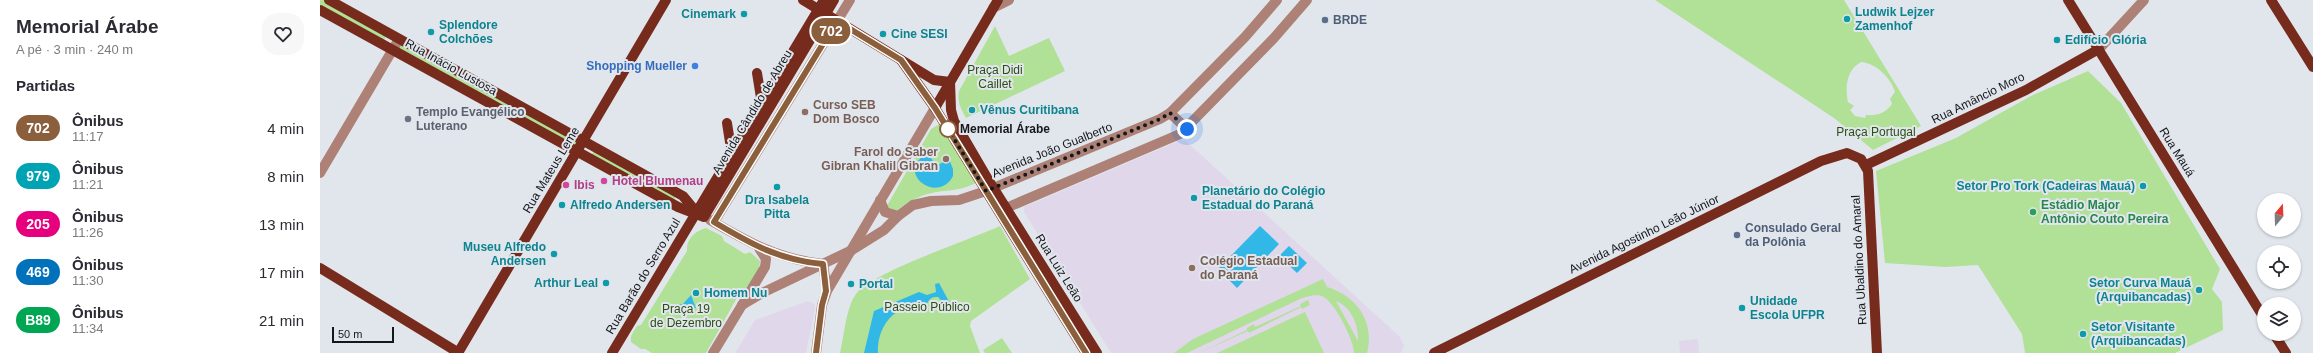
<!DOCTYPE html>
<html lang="pt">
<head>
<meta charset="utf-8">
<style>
  :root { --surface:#fff; --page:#f7f7f7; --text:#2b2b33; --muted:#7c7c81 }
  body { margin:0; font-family:Arial,sans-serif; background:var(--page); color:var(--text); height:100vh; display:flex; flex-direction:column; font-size:15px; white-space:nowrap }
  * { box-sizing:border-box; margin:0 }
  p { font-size:13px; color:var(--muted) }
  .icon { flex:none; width:22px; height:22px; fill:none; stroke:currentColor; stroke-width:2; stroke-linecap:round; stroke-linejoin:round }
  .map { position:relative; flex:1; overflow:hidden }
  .drawer { display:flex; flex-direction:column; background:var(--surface); width:320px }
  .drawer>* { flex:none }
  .badge { padding:0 8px; border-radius:13px; font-size:14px; line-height:26px }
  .needle { width:26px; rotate:19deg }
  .fabs { position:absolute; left:1937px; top:193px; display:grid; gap:8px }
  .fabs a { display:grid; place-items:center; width:44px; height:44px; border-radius:50%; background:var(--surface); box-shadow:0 1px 3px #0004; font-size:20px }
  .scale { position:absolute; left:12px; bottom:10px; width:62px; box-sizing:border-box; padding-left:4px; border:2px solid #16171a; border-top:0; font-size:11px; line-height:14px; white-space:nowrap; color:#16171a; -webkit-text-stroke:3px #e1e6ed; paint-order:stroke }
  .you { position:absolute; width:20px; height:20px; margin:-10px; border:3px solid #fff; border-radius:50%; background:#1a73e8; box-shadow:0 0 0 6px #1a73e833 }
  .map>.badge { position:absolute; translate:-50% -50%; box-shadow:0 0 0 2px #fff }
  h2 { padding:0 16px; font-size:15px; line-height:36px }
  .round { display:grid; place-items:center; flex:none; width:42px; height:42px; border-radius:16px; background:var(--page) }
  .head { display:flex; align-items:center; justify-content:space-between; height:68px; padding:0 16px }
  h1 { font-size:19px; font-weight:700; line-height:30px }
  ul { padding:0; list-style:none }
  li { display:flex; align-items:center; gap:12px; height:48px; padding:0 16px }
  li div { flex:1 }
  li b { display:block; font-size:15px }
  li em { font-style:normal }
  li .badge { min-width:44px; font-weight:700; text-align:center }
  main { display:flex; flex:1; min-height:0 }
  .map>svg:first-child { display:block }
  .education { fill:#e1d7eb }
  .green { fill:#b1e097; fill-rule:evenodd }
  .water { fill:#32b8e7 }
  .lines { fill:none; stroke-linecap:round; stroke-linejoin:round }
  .minor { stroke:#ae8177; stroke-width:10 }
  .major { stroke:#772b1c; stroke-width:10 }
  .line-casing { stroke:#fff; stroke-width:9 }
  .line { stroke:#8b5e3c; stroke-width:6 }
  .walk { stroke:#16171a; stroke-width:4; stroke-dasharray:0 7.2 }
  .culture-dot { fill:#0f9aa8; stroke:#e1e6ed; stroke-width:1.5 }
  .service-dot { fill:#5c6f8a; stroke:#e1e6ed; stroke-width:1.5 }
  .shop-dot { fill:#3f7fe0; stroke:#e1e6ed; stroke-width:1.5 }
  .education-dot { fill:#8d6e63; stroke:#e1e6ed; stroke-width:1.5 }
  .worship-dot { fill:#6b7280; stroke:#e1e6ed; stroke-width:1.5 }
  .stop-dot { fill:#fff; stroke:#8b5e3c; stroke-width:2 }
  .hotel-dot { fill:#d1479c; stroke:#e1e6ed; stroke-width:1.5 }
  .leisure-dot { fill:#2e9e5b; stroke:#e1e6ed; stroke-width:1.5 }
  .labels { text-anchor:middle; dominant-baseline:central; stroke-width:4; stroke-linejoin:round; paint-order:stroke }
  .culture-label { font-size:12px; font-weight:bold; fill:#0d838f; stroke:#e1e6ed; text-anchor:start }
  .service-label { font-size:12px; font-weight:bold; fill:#4e5e75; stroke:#e1e6ed; text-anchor:start }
  .shop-label { font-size:12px; font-weight:bold; fill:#366cbe; stroke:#e1e6ed; text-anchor:end }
  .street-label { font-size:12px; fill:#16171a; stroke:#e1e6ed }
  .park-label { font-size:12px; fill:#2c4e13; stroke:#e1e6ed }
  .education-label { font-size:12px; font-weight:bold; fill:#785e54; stroke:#e1e6ed; text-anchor:start }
  .worship-label { font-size:12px; font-weight:bold; fill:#5b616d; stroke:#e1e6ed; text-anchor:start }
  .stop-label { font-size:12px; font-weight:bold; fill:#16171a; stroke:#e1e6ed; text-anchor:start }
  .hotel-label { font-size:12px; font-weight:bold; fill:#b23c85; stroke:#e1e6ed; text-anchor:start }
  .leisure-label { font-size:12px; font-weight:bold; fill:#27864d; stroke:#e1e6ed; text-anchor:start }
</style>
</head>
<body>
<main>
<section class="drawer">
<div class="head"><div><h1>Memorial Árabe</h1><p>A pé · 3 min · 240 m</p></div><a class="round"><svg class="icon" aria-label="heart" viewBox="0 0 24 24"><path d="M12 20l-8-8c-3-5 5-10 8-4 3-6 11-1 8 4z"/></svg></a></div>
<h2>Partidas</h2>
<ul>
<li><span class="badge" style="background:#8b5e3c;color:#fff">702</span><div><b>Ônibus</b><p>11:17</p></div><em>4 min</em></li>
<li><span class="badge" style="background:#00a3b4;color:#fff">979</span><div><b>Ônibus</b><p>11:21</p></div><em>8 min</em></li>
<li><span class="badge" style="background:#e6007e;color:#fff">205</span><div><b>Ônibus</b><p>11:26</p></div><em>13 min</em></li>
<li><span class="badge" style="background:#0072bc;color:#fff">469</span><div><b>Ônibus</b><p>11:30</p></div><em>17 min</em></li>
<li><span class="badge" style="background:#00a651;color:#fff">B89</span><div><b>Ônibus</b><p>11:34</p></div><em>21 min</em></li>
</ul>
</section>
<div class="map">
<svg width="1993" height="353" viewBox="0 0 1993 353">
  <rect width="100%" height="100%" fill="#e1e6ed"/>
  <g class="education">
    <polygon points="861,140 866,141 1080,337 1084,346 1081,353 791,353 704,212 704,207"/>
    <polygon points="488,301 494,304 495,309 486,353 415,353 435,320"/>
    <polygon points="1378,339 1379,353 1360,353 1359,341"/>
  </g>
  <g class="green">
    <polygon points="0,0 4,0 67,35 62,43 0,8"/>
    <path d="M1335,0H1524L1601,126L1553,150L1514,118ZM1541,62C1556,63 1571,78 1575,92L1570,99L1572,104C1566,113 1557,116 1546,115L1545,118L1535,116L1530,110L1534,106L1528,102C1525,88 1526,70 1541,62Z"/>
    <path d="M675,26L689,56L729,38L745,71L646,118C641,109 637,102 639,91Z"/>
    <polygon points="83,41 260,140 254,150 77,51"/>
    <polygon points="1768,71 1801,103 1900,269 1892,289 1902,302 1903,330 1855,353 1705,353 1702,334 1658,265 1626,267 1565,263 1556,171 1636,138 1711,96"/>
    <path d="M621,123L656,183C637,192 631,189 612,193C597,196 585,204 573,213L567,206L568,204L611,129Z"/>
    <polygon points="274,150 356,196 353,202 271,157"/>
    <path d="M680,226L710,279L651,321L650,326L660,353H520C524,337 526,307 536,294C552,272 650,240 680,226Z"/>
    <path d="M386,228L402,236L404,241L425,254L430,252L440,261L439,269L422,295L418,296L386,353H332L325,349H321L311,342V336L317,326L321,325L367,251C366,239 375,231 386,228Z"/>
    <path d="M1003,279L1007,287C1037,296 1055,322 1047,353H1034C1034,340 1014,301 1002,296C996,294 986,297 980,299L867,353H854L873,339ZM1016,301C1031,307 1039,325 1038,341Z"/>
    <polygon points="988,300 990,305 982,309 981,307 929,333 928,331 879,353 927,330 927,328 934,324 935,327 981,306 980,304"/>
    <polygon points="985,312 1004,353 897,353"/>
    <polygon points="682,338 692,353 665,353 663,350"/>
  </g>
  <g class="water">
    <path d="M608,153L616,166L629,159L633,169V176C617,206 573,171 608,153Z"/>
    <polygon points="940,226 959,244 917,288 898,269"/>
    <polygon points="969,246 987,263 977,273 959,256"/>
    <path d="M619,283L631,305L628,308L618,297C608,296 610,302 604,306C596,308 589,308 581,310C565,317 557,336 558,353H544L554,311L599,292L607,295L616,292L615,284Z"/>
    <polygon points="371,295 376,308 368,309 361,315 357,315 352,305 363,304"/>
  </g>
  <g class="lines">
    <g class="minor">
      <polyline points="673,8 689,0"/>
      <polyline points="1779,49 1824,0"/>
      <polyline points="850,113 867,129"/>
      <polyline points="0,173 79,39"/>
      <polyline points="560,200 565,212 578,216"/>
      <polyline points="686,208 860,134 954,38 987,0"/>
      <path d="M390,220C428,242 458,259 503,264"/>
      <polyline points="394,222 530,0"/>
      <polyline points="503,264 507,290"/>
      <polyline points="422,305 442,293 532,250 564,230 578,216 593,205 611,201 639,200 666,191 840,119 850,113 925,37 957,0"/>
      <polyline points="393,353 445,267 446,259 439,248"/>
      <polyline points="496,353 502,305 507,291 615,108"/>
    </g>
    <g class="major">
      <polyline points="9,0 363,196 377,213"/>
      <polyline points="483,0 614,80 630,82"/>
      <polyline points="1748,0 1944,318"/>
      <polyline points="1951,0 1993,67"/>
      <polyline points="0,10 358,207 384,217 514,0"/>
      <polyline points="581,60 615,108 766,353"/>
      <polyline points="437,73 442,104"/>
      <polyline points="630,82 631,110 634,121 669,181 777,353"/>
      <polyline points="615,108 678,0"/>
      <polyline points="407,123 412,155"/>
      <polyline points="1546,165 1706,90 1779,49"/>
      <polyline points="0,268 139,353"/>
      <polyline points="1954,334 1966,353"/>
      <polyline points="138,353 346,0"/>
      <polyline points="292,353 504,0"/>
      <polyline points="1114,353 1501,161 1527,153 1541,159 1548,171 1557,353"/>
    </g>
  </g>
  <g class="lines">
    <g class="line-casing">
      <path id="line" d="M496,353L502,305L506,291L503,264C459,260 431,244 394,222L517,21L581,60L615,108L766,353"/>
    </g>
    <use href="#line" class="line"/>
    <polyline class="walk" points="628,129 666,191 840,119 850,113 867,129"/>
  </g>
  <g class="culture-dot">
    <circle cx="424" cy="14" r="4"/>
    <circle cx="1527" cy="19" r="4"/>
    <circle cx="111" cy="32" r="4"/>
    <circle cx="563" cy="34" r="4"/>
    <circle cx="1737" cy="40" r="4"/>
    <circle cx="652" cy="110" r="4"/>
    <circle cx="1823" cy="186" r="4"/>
    <circle cx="457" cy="187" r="4"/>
    <circle cx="874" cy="198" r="4"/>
    <circle cx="242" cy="205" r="4"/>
    <circle cx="234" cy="254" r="4"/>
    <circle cx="286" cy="283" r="4"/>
    <circle cx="531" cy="284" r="4"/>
    <circle cx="1879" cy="290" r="4"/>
    <circle cx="376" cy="293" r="4"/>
    <circle cx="1422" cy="308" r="4"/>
    <circle cx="1763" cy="334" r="4"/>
  </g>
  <g class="service-dot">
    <circle cx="1005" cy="20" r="4"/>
    <circle cx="1417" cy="235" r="4"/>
  </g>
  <circle class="shop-dot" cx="375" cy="66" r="4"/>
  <g class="education-dot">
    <circle cx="485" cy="112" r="4"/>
    <circle cx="626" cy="159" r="4"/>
    <circle cx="872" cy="268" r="4"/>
  </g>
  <circle class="worship-dot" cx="88" cy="119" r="4"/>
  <circle class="stop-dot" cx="628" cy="129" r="8"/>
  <g class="hotel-dot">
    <circle cx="284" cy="181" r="4"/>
    <circle cx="246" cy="185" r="4"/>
  </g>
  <circle class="leisure-dot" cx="1713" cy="212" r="4"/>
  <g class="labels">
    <g class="culture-label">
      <text x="1535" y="12">Ludwik Lejzer<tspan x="1535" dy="14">Zamenhof</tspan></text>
      <text x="416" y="14" text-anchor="end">Cinemark</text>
      <text x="119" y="25">Splendore<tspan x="119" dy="14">Colchões</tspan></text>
      <text x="571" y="34">Cine SESI</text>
      <text x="1745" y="40">Edifício Glória</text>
      <text x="660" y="110">Vênus Curitibana</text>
      <text x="1815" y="186" text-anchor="end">Setor Pro Tork (Cadeiras Mauá)</text>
      <text x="882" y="191">Planetário do Colégio<tspan x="882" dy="14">Estadual do Paraná</tspan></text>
      <text x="457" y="200" text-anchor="middle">Dra Isabela<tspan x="457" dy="14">Pitta</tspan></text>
      <text x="250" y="205">Alfredo Andersen</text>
      <text x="226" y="247" text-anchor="end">Museu Alfredo<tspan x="226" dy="14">Andersen</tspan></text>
      <text x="278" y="283" text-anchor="end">Arthur Leal</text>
      <text x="1871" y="283" text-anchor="end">Setor Curva Mauá<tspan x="1871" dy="14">(Arquibancadas)</tspan></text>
      <text x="539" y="284">Portal</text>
      <text x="384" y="293">Homem Nu</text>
      <text x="1430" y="301">Unidade<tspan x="1430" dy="14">Escola UFPR</tspan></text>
      <text x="1771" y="327">Setor Visitante<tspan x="1771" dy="14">(Arquibancadas)</tspan></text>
    </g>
    <g class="service-label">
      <text x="1013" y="20">BRDE</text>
      <text x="1425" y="228">Consulado Geral<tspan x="1425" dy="14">da Polônia</tspan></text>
    </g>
    <g class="shop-label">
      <text x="367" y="66">Shopping Mueller</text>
    </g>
    <g class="street-label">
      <text transform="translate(131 67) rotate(29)">Rua Inácio Lustosa</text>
      <text transform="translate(1658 98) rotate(-26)">Rua Amâncio Moro</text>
      <text transform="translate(432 112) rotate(-59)">Avenida Cândido de Abreu</text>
      <text transform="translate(732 150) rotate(-22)">Avenida João Gualberto</text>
      <text transform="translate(1857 152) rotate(58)">Rua Mauá</text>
      <text transform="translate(231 170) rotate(-59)">Rua Mateus Leme</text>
      <text transform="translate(1324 234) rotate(-26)">Avenida Agostinho Leão Júnior</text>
      <text transform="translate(1539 260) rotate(-93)">Rua Ubaldino do Amaral</text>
      <text transform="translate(739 268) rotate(58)">Rua Luiz Leão</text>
      <text transform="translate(323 276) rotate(-59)">Rua Barão do Serro Azul</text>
    </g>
    <g class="park-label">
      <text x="675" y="70">Praça Didi<tspan x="675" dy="14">Caillet</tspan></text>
      <text x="1556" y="132">Praça Portugal</text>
      <text x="607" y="307">Passeio Público</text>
      <text x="366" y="309">Praça 19<tspan x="366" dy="14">de Dezembro</tspan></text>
    </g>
    <g class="education-label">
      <text x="493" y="105">Curso SEB<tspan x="493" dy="14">Dom Bosco</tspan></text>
      <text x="618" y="152" text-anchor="end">Farol do Saber<tspan x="618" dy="14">Gibran Khalil Gibran</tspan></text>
      <text x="880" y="261">Colégio Estadual<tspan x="880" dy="14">do Paraná</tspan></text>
    </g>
    <g class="worship-label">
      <text x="96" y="112">Templo Evangélico<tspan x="96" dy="14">Luterano</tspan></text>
    </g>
    <g class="stop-label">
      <text x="640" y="129">Memorial Árabe</text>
    </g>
    <g class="hotel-label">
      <text x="292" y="181">Hotel Blumenau</text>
      <text x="254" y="185">Ibis</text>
    </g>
    <g class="leisure-label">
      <text x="1721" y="205">Estádio Major<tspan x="1721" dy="14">Antônio Couto Pereira</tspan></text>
    </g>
  </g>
</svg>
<div class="fabs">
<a><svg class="needle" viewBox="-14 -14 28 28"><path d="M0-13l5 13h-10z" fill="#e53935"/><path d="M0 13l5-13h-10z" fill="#7c7c81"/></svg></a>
<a><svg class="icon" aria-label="locate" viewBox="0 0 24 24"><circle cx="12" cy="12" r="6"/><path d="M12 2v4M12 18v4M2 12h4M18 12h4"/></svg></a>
<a><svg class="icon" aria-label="layers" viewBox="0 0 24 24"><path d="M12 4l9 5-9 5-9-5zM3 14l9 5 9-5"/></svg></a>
</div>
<div class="scale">50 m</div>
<div class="you" style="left:867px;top:129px"></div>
<b class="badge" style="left:511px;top:31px;background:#8b5e3c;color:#fff">702</b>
</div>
</main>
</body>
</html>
